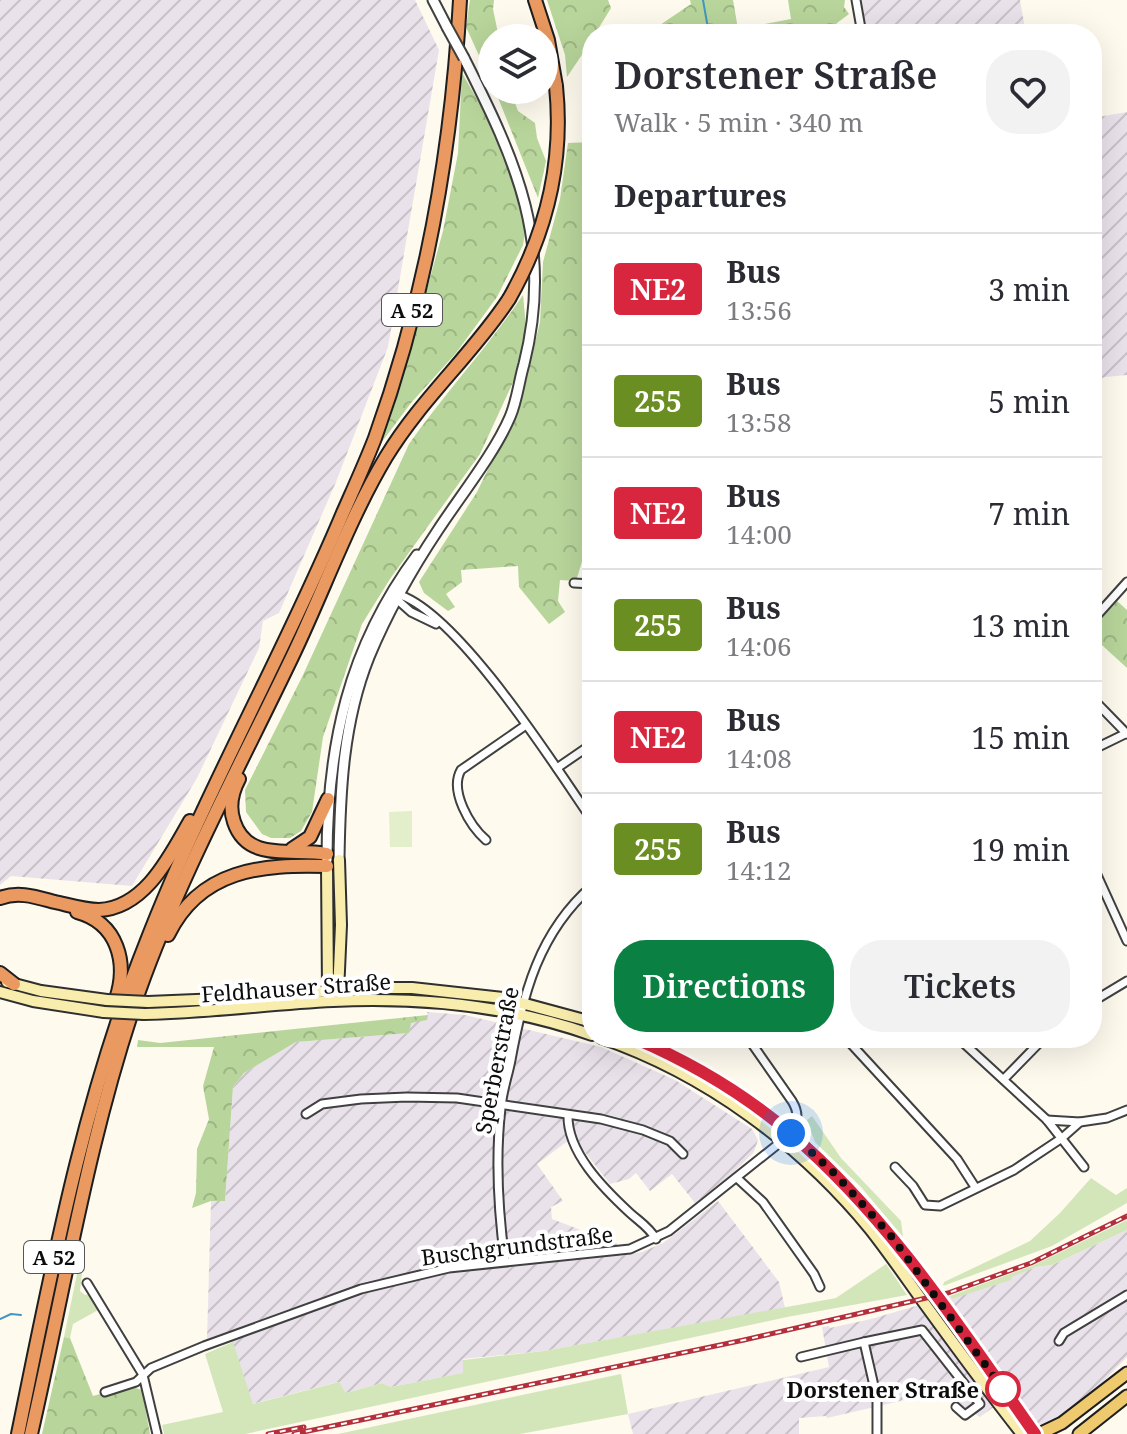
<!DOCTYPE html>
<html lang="en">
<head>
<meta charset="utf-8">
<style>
  :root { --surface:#fff; --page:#f2f2f3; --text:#2b2b33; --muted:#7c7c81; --line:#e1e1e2; --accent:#0b8043 }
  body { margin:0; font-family:"Noto Serif",serif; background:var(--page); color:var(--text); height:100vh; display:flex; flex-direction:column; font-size:30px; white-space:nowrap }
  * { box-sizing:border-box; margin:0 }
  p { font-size:26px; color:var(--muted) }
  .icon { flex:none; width:44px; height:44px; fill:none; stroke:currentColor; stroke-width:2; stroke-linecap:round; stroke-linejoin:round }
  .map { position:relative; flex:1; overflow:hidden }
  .details { position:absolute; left:582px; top:24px; width:520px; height:1024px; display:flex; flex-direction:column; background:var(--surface); border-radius:32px; box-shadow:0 8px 32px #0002 }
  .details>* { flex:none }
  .badge { padding:0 16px; border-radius:6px; font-size:28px; line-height:52px }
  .tools { position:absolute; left:478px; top:24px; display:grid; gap:16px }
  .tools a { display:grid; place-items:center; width:80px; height:80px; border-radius:50%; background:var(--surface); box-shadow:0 8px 32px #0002; font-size:40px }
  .you { position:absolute; width:40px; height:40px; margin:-20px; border:6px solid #fff; border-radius:50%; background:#1a73e8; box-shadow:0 0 0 12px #1a73e833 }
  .map>.badge { position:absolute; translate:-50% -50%; box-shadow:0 0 0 4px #fff }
  h2 { padding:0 32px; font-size:30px; line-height:72px }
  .round { display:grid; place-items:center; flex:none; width:84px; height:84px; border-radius:32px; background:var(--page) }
  .head { display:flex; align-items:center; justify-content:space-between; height:136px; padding:0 32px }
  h1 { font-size:38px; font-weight:600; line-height:60px }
  .action { display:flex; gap:16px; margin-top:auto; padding:16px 32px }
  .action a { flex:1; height:92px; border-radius:32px; background:var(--accent); color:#fff; font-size:32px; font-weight:600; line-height:92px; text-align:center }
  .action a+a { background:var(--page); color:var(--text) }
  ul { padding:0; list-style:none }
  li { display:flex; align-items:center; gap:24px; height:112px; padding:0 32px; border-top:2px solid var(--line) }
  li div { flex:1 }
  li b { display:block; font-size:30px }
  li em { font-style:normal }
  li .badge { min-width:88px; font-weight:700; text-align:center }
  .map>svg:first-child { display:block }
  .industrial { fill:url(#industrial-furrows) }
  .grass { fill:#d3e6ba }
  .forest { fill:url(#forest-crowns) }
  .pitch { fill:#e3eecb }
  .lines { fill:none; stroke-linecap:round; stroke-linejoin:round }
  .stream { stroke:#4396c3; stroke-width:2 }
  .minor-casing { stroke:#404040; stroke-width:11 }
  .tertiary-casing { stroke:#404040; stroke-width:13 }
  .secondary-casing { stroke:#2f2f2f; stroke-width:14 }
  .primary-casing { stroke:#1e1e1e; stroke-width:15 }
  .motorway-casing { stroke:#1e1e1e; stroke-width:16 }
  .minor { stroke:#fff; stroke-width:7 }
  .tertiary { stroke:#fff; stroke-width:9 }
  .secondary { stroke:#f9edae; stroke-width:10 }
  .primary { stroke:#eec96d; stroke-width:11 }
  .motorway { stroke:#ea9960; stroke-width:12 }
  .rail-casing { stroke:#b32f3b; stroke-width:5 }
  .rail { stroke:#fff; stroke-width:2; stroke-dasharray:6; stroke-linecap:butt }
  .tertiary-bridge-casing { stroke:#404040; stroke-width:13; stroke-linecap:butt }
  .secondary-bridge-casing { stroke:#2f2f2f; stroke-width:14; stroke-linecap:butt }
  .motorway-bridge-casing { stroke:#1e1e1e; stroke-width:16; stroke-linecap:butt }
  .tertiary-bridge { stroke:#fff; stroke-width:9 }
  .secondary-bridge { stroke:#f9edae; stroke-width:10 }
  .motorway-bridge { stroke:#ea9960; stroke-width:12 }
  .line-casing { stroke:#fff; stroke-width:18 }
  .line { stroke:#d7263d; stroke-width:12 }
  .walk { stroke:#0d0d0d; stroke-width:8; stroke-dasharray:0 14.4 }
  .stop-dot { fill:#fff; stroke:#d7263d; stroke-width:4 }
  .labels { text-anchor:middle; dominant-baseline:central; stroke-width:8; stroke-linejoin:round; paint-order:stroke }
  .shield { fill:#fff; stroke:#565656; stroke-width:2 }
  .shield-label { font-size:20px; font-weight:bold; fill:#0d0d0d }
  .street-label { font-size:22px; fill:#0d0d0d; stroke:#fff }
  .stop-label { font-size:22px; font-weight:bold; fill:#0d0d0d; stroke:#fff; text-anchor:end }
</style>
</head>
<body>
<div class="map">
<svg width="1127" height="1434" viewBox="0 0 1127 1434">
  <defs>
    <pattern id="industrial-furrows" width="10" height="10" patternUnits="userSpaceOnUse" patternTransform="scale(2)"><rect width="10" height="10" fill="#eae2eb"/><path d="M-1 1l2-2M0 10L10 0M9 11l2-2" fill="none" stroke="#c8c1c8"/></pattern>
    <pattern id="forest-crowns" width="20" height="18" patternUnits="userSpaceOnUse" patternTransform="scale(2)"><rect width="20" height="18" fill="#b8d59b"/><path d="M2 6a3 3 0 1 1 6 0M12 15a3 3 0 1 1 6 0" fill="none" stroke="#9db684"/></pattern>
  </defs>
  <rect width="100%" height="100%" fill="#fefaee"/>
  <g class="industrial">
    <polygon points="0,0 415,0 439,50 388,347 336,482 279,613 263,621 259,648 197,778 132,886 11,876 0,885"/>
    <polygon points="859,0 1020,0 1026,34 865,34"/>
    <polygon points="1127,112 1127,375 1105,377 1092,382 1092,118"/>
    <polygon points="427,1012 465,1015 601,1047 675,1080 752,1129 758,1140 754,1152 734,1172 695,1203 672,1174 650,1191 636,1173 629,1179 610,1184 573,1137 537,1164 563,1201 551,1207 552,1219 617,1244 620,1256 642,1252 663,1243 718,1201 779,1282 785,1308 544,1351 463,1359 464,1373 391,1387 382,1383 346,1393 338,1382 252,1404 229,1331 207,1339 211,1201 225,1201 233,1087 244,1073 296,1042 409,1033 410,1023 428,1015"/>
    <polygon points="1127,1230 1127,1357 1102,1383 1096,1394 1047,1427 1039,1428 1021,1404 992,1408 980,1417 948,1397 909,1399 827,1418 826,1416 799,1418 799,1434 633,1434 628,1414 829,1367 822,1327 829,1326 830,1328 871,1319 950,1296 952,1299 1036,1267 1052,1265"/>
  </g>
  <g class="grass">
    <polygon points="812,1116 841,1158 901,1221 903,1237 861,1187 815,1142 807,1120"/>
    <polygon points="1091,1178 1116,1195 1127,1188 1127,1203 1052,1246 943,1286 944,1282 1030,1241 1060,1213"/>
    <polygon points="1127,1220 1127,1230 1052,1265 1036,1267 1012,1277 1011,1280 952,1299 950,1296 1032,1266"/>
    <polygon points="79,1264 83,1265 80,1291 85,1295 92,1294 100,1309 73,1324 70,1338 64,1337"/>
    <polygon points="886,1264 907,1295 787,1317 245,1434 164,1434 162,1425 223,1412 205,1354 233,1342 253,1404 339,1382 346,1393 382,1383 391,1387 463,1373 463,1360 544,1351 836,1298"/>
    <polygon points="621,1374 628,1414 520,1434 338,1434"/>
  </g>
  <g class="forest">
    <polygon points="470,0 494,0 493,9 499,38 492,38 492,84 466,27"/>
    <polygon points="547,0 608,0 611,8 595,34 592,34 592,40 567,77 565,55"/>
    <polygon points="690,0 733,0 738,29 791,19 788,0 845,0 844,7 849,14 837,23 832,32 848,34 660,32 660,25 691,4"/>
    <polygon points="462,73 492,125 513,180 526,227 523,245 497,297 456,353 411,403 378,447 403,376 443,231 458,153"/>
    <polygon points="495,90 510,90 518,111 535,123 537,138 546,161 538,198"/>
    <polygon points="592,142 592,552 585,552 576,581 560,580 558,601 565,612 549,624 519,587 518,566 461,570 462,582 446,594 455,607 448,611 424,593 419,582 477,492 521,401 540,322 543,262 560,199 568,143"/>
    <path d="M523,295L526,327L515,378L480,454L390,579L362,624L323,737L312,812L301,831L290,838H271L262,834L246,812L245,790L303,675L409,444C445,393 488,347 523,295Z"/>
    <polygon points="1117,601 1127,610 1127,668 1092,636 1092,629"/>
    <polygon points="428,1015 427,1020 411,1023 409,1033 296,1042 244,1073 233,1087 225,1201 211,1201 192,1208 196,1193 197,1149 209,1119 203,1086 214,1047 137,1047 138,1040 160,1043"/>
    <polygon points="64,1337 70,1338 93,1396 129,1386 142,1390 150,1434 42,1434"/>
  </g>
  <polygon class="pitch" points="412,811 412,847 390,847 389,812"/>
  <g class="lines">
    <g class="stream">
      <polyline points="703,0 709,34"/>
      <polyline points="0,1319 11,1314 21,1315"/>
    </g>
    <g class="minor-casing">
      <g id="minor">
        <polyline points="856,0 862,34"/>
        <polyline points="574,583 592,584"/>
        <path d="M397,594C457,611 555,766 592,820"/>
        <polyline points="393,596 411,612 436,624"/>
        <polyline points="1092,621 1127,582"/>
        <polyline points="1092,698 1127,734"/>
        <polyline points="1092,750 1127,733"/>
        <polyline points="557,768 592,744"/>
        <path d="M486,840C470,826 449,791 461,770L526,725"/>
        <polyline points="1092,864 1127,941"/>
        <polyline points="1092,1002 1127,981"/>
        <polyline points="849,1038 852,1045 957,1159 975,1187"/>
        <polyline points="958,1038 1047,1120 1084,1167"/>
        <polyline points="1004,1079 1044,1038"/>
        <polyline points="306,1114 322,1104 361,1099 407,1097 457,1098 601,1119 643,1130 670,1141 683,1154"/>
        <path d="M568,1115C567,1152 603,1188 630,1213C640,1222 649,1227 656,1239"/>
        <polyline points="1047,1120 1080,1122"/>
        <polyline points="895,1167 913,1186 925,1205 940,1206 1014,1170 1062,1138 1080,1122 1107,1118 1127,1110"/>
        <polyline points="737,1178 763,1202 814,1274 820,1287"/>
        <path d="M505,1261C498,1209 495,1159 501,1108C502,1092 508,1076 511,1060C523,994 539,932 592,886"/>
        <polyline points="87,1283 143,1375 157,1434"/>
        <polyline points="1059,1341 1064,1333 1127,1295"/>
        <polyline points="864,1342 922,1330 980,1404 965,1415 956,1407"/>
        <polyline points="801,1357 864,1342 877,1399 877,1434"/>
        <path d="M105,1392L136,1382L151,1368L204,1346L361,1289L449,1268L630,1249L669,1231L782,1141C796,1129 802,1117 792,1101L748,1038"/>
      </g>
    </g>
    <g class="tertiary-casing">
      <g id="tertiary">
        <polyline points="433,0 447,27"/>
        <path d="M327,860C327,746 348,648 417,555"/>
        <path d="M339,860C340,791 343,722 369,657C387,614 412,569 438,530C461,495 494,454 510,417C517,401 519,381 524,364C554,244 517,163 464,58"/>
      </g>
    </g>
    <g class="secondary-casing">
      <g id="secondary">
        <polyline points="327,866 328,991 330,995"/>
        <polyline points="7,982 41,991 107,1000"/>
        <polyline points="0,992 33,1001 104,1012"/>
        <polyline points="338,993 341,925 339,860"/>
        <polyline points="148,1002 269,997 356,988 412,988 503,998 592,1022"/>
        <path d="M144,1014C208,1013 270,1004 333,1001C422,997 508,1005 592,1035"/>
        <path d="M601,1038C706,1074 800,1144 870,1229C889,1253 906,1278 924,1303C956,1347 988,1391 1022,1434"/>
        <path d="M634,1038C690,1062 744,1093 790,1132C888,1216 962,1330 1035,1434"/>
      </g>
    </g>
    <g class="primary-casing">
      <g id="primary">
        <polyline points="1039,1434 1062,1423 1127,1373"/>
        <polyline points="1079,1434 1127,1396"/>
      </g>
    </g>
    <g class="motorway-casing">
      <g id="motorway">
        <polyline points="535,0 548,40 556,86"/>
        <path d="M239,779C232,792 229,808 234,822C248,864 295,847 327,854"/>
        <polyline points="292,849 310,837 328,799"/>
        <path d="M0,898C19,891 36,897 55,902C69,905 84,910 99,910C145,908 170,856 190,821"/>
        <path d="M77,912C118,923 128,963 116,999"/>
        <path d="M168,935C200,869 262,864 327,866"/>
        <polyline points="0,973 14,984"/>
        <path d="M18,1434C52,1268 83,1101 146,943C203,796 281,660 342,515C353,490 365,464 375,438C425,299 452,148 460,0"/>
        <path d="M31,1434C65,1286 89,1134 139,991C181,874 240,766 293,655C324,590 349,519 386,457C421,399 472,355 509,299"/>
      </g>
    </g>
    <use href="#minor" class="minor"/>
    <use href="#tertiary" class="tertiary"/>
    <use href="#secondary" class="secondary"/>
    <use href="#primary" class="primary"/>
    <use href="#motorway" class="motorway"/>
    <g class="rail-casing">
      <g id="rail">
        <polyline points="268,1434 304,1427"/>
        <polyline points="294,1434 744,1340 948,1293 1031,1263 1127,1216"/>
      </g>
    </g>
    <use href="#rail" class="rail"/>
    <g class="tertiary-bridge-casing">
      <polyline id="tertiary-bridge" points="447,27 464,58"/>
    </g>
    <g class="secondary-bridge-casing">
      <g id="secondary-bridge">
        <polyline points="107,1000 148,1002"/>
        <polyline points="104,1012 144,1014"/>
      </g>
    </g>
    <g class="motorway-bridge-casing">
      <path id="motorway-bridge" d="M509,299C547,232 564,163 556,86"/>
    </g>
    <use href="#tertiary-bridge" class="tertiary-bridge"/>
    <use href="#secondary-bridge" class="secondary-bridge"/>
    <use href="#motorway-bridge" class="motorway-bridge"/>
  </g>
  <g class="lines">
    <g class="line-casing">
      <path id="line" d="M634,1038C690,1062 743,1093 790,1133C889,1217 961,1329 1035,1434"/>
    </g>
    <use href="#line" class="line"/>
    <polyline class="walk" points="791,1133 837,1176 891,1236 1003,1389"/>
  </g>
  <circle class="stop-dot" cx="1003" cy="1389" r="16"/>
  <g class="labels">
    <g class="shield">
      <rect x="382" y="294" width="60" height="32" rx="6"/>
      <rect x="24" y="1241" width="60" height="32" rx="6"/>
    </g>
    <g class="shield-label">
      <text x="412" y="310">A 52</text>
      <text x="54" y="1257">A 52</text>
    </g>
    <g class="street-label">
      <text transform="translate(296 987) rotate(-4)">Feldhauser Straße</text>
      <text transform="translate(496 1060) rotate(-79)">Sperberstraße</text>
      <text transform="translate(517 1245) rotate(-7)">Buschgrundstraße</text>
    </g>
    <g class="stop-label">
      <text x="979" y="1389">Dorstener Straße</text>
    </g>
  </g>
</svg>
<div class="tools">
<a><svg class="icon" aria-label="layers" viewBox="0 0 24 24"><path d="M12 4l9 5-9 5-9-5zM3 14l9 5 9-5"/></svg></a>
</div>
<div class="you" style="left:791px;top:1133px"></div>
<section class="details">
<div class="head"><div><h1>Dorstener Straße</h1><p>Walk · 5 min · 340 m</p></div><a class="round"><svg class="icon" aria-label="heart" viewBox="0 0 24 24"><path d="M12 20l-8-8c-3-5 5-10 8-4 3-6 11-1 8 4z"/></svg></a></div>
<h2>Departures</h2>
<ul>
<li><span class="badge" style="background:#d7263d;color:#fff">NE2</span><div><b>Bus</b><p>13:56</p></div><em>3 min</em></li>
<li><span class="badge" style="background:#6b8e23;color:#fff">255</span><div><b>Bus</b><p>13:58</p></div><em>5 min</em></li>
<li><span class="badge" style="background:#d7263d;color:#fff">NE2</span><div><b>Bus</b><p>14:00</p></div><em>7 min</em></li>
<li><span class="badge" style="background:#6b8e23;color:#fff">255</span><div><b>Bus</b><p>14:06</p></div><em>13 min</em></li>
<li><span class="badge" style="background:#d7263d;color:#fff">NE2</span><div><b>Bus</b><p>14:08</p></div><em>15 min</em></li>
<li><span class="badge" style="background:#6b8e23;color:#fff">255</span><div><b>Bus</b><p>14:12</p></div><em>19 min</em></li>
</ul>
<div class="action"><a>Directions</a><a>Tickets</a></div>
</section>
</div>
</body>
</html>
